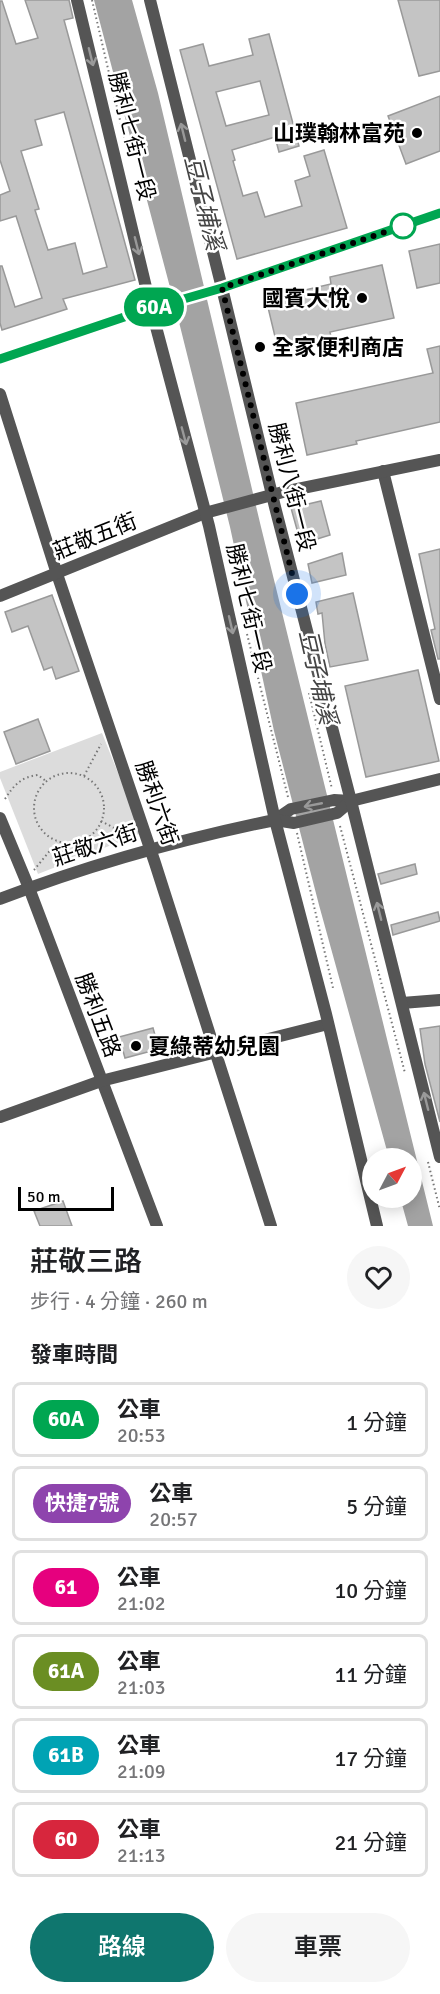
<!DOCTYPE html>
<html lang="zh-TW">
<head>
<meta charset="utf-8">
<style>
  :root { --surface:#fff; --page:#f6f6f6; --text:#202124; --muted:#757577; --line:#e0e0e0; --accent:#0f766e }
  body { margin:0; font-family:Signika,"Noto Sans TC",sans-serif; background:var(--page); color:var(--text); height:100vh; display:flex; flex-direction:column; font-size:22px; white-space:nowrap }
  * { box-sizing:border-box; margin:0 }
  p { font-size:20px; color:var(--muted) }
  .icon { flex:none; width:33px; height:33px; fill:none; stroke:currentColor; stroke-width:2; stroke-linecap:round; stroke-linejoin:round }
  .map { position:relative; height:1226px; overflow:hidden }
  .side { display:flex; flex-direction:column; background:var(--surface); flex:1 }
  .side>* { flex:none }
  .badge { padding:0 12px; border-radius:20px; font-size:21px; line-height:39px }
  .needle { width:39px; rotate:49deg }
  .tools { position:absolute; left:362px; top:1148px; display:grid; gap:12px }
  .tools a { display:grid; place-items:center; width:60px; height:60px; border-radius:50%; background:var(--surface); box-shadow:0 3px 15px #0003; font-size:30px }
  .scale { position:absolute; left:18px; bottom:15px; width:96px; box-sizing:border-box; padding-left:6px; border:3px solid #000; border-top:0; font-size:16px; line-height:21px; white-space:nowrap; color:#000; -webkit-text-stroke:4px #fff; paint-order:stroke }
  .you { position:absolute; width:30px; height:30px; margin:-15px; border:4px solid #fff; border-radius:50%; background:#1a73e8; box-shadow:0 0 0 9px #1a73e833 }
  .map>.badge { position:absolute; translate:-50% -50%; box-shadow:0 0 0 3px #fff }
  h2 { padding:0 30px; font-size:22px; line-height:54px }
  .round { display:grid; place-items:center; flex:none; width:63px; height:63px; border-radius:32px; background:var(--page) }
  .overview { display:flex; align-items:center; justify-content:space-between; height:102px; padding:0 30px }
  h1 { font-size:28px; font-weight:600; line-height:45px }
  .button { display:flex; gap:12px; margin-top:auto; padding:12px 30px }
  .button a { flex:1; height:69px; border-radius:36px; background:var(--accent); color:#fff; font-size:24px; font-weight:600; line-height:69px; text-align:center }
  .button a+a { background:var(--page); color:var(--text) }
  ul { padding:0; list-style:none }
  li { display:flex; align-items:center; gap:18px; height:75px; margin:0 12px 9px; padding:0 18px; border:3px solid var(--line); border-radius:9px }
  li div { flex:1 }
  li b { display:block; font-size:22px }
  li em { font-style:normal }
  li .badge { min-width:66px; font-weight:700; text-align:center }
  .map>svg:first-child { display:block }
  .green { fill:#dcdcdc }
  .water { fill:#a3a3a3 }
  .building { fill:#c4c4c4; stroke:#999; stroke-width:1.5; fill-rule:evenodd }
  .lines { fill:none; stroke-linecap:round; stroke-linejoin:round }
  .path { stroke:#777; stroke-width:2; stroke-dasharray:1.5 3; stroke-linecap:butt }
  .minor { stroke:#555; stroke-width:12 }
  .tertiary { stroke:#555; stroke-width:12 }
  .oneway { stroke:#999 }
  .line-casing { stroke:#fff; stroke-width:14 }
  .line { stroke:#00a651; stroke-width:9 }
  .walk { stroke:#000; stroke-width:6; stroke-dasharray:0 10.8 }
  .poi-dot { fill:#000; stroke:#fff; stroke-width:2 }
  .stop-dot { fill:#fff; stroke:#00a651; stroke-width:3 }
  .labels { text-anchor:middle; dominant-baseline:central; stroke-width:5; stroke-linejoin:round; paint-order:stroke }
  .poi-label { font-size:22px; font-weight:bold; fill:#000; stroke:#fff; text-anchor:end }
  .street-label { font-size:22px; fill:#000; stroke:#fff }
  .water-label { font-size:24px; font-style:italic; fill:#444; stroke:#fff }
</style>
</head>
<body>
<div class="map">
<svg width="440" height="1226" viewBox="0 0 440 1226">
  <rect width="100%" height="100%" fill="#fff"/>
  <polygon class="green" points="102,733 142,833 38,874 0,778 0,772"/>
  <polygon class="water" points="94,0 132,0 158,93 261,527 433,1226 408,1226 400,1197 411,1197 411,1158 389,1158 319,905 274,731 230,527 176,310"/>
  <g class="building">
    <path d="M25,0H69L73,18L64,20L135,280L63,299L67,309L2,330L0,323V266H2L15,307L42,298L16,216L0,221V195L10,191L0,160V1H2L16,44L38,38ZM64,112L107,267L83,274L75,243L48,250L35,210L39,209L21,151L42,145L35,120Z"/>
    <polygon points="398,0 440,0 440,71 419,76"/>
    <path d="M269,34L299,146L279,152L275,137L232,150L235,160L233,161L243,196L257,192L265,217L302,206L295,181L310,176L304,156L324,150L347,228L237,259L180,50L203,44L209,66L253,55L249,39ZM260,81L269,115L226,126L216,92Z"/>
    <polygon points="440,96 440,151 406,164 388,116"/>
    <polygon points="440,244 440,283 417,288 409,251"/>
    <polygon points="382,265 394,318 330,332 331,337 278,349 266,299 331,284 330,277"/>
    <polygon points="440,346 440,422 356,441 357,444 307,455 296,403 433,373 427,349"/>
    <polygon points="321,501 330,535 301,544 291,508"/>
    <polygon points="440,549 440,659 438,659 431,630 435,629 419,554"/>
    <polygon points="342,553 346,575 312,583 308,564"/>
    <polygon points="353,593 368,660 330,667 325,644 322,613 318,614 316,602"/>
    <polygon points="52,595 79,671 56,679 52,667 44,670 28,626 12,632 5,612"/>
    <polygon points="418,670 439,761 366,777 345,686"/>
    <polygon points="38,719 50,751 16,764 4,732"/>
    <polygon points="415,864 417,874 381,884 378,874"/>
    <polygon points="438,912 440,921 393,935 391,925"/>
    <polygon points="440,1026 440,1122 425,1064 420,1029"/>
    <polygon points="153,1028 159,1049 125,1058 119,1037"/>
    <polygon points="63,1201 72,1226 40,1226 34,1211"/>
  </g>
  <g class="lines">
    <g class="path">
      <polyline points="92,0 126,146"/>
      <polyline points="247,634 288,797"/>
      <polyline points="309,693 332,789"/>
      <circle cx="69" cy="808" r="35"/>
      <polyline points="84,776 101,744"/>
      <path d="M5,799C14,785 21,777 38,775L46,781"/>
      <polyline points="101,821 133,838"/>
      <polyline points="340,826 405,1073"/>
      <polyline points="297,833 333,988"/>
      <polyline points="34,870 57,842"/>
      <polyline points="428,1162 440,1210"/>
    </g>
    <g class="minor">
      <polyline points="0,359 151,308 222,288 440,213"/>
      <polyline points="0,394 57,574 155,863 271,1226"/>
      <polyline points="383,471 440,699"/>
      <polyline points="0,596 205,513 283,492 440,460"/>
      <polyline points="0,818 29,888 157,1226"/>
      <polyline points="275,820 291,809 334,800 351,801 440,779"/>
      <path d="M0,899C89,865 182,839 275,820L294,823L337,813L351,801"/>
      <polyline points="402,1003 440,1000"/>
      <polyline points="0,1117 101,1081 328,1024"/>
    </g>
    <g class="tertiary">
      <polyline points="77,0 151,308 209,526 275,820 326,1014 377,1226"/>
      <polyline points="150,0 222,288 275,507 351,801 440,1157"/>
    </g>
  </g>
  <defs><path id="oneway-shaft" d="M-6 0H5M1.5-3L5.5 0L1.5 3" fill="none" stroke-width="1.6" stroke-linecap="round" stroke-linejoin="round" transform="scale(1.5)"/></defs>
  <g class="oneway">
    <use href="#oneway-shaft" transform="translate(91 57) rotate(76)"/>
    <use href="#oneway-shaft" transform="translate(183 132) rotate(-104)"/>
    <use href="#oneway-shaft" transform="translate(137 246) rotate(76)"/>
    <use href="#oneway-shaft" transform="translate(184 436) rotate(75)"/>
    <use href="#oneway-shaft" transform="translate(231 625) rotate(77)"/>
    <use href="#oneway-shaft" transform="translate(313 805) rotate(169)"/>
    <use href="#oneway-shaft" transform="translate(379 911) rotate(-104)"/>
    <use href="#oneway-shaft" transform="translate(426 1101) rotate(-104)"/>
  </g>
  <g class="lines">
    <g class="line-casing">
      <polyline id="line" points="0,359 142,311 222,288 440,213"/>
    </g>
    <use href="#line" class="line"/>
    <polyline class="walk" points="297,594 222,288 403,226"/>
  </g>
  <g class="poi-dot">
    <circle cx="417" cy="133" r="6"/>
    <circle cx="362" cy="298" r="6"/>
    <circle cx="260" cy="347" r="6"/>
    <circle cx="136" cy="1046" r="6"/>
  </g>
  <circle class="stop-dot" cx="403" cy="226" r="12"/>
  <g class="labels">
    <g class="poi-label">
      <text x="405" y="133">山璞翰林富苑</text>
      <text x="350" y="298">國賓大悅</text>
      <text x="272" y="347" text-anchor="start">全家便利商店</text>
      <text x="148" y="1046" text-anchor="start">夏綠蒂幼兒園</text>
    </g>
    <g class="street-label">
      <text transform="translate(132 136) rotate(76)">勝利七街一段</text>
      <text transform="translate(292 487) rotate(76)">勝利八街一段</text>
      <text transform="translate(95 536) rotate(-22)">莊敬五街</text>
      <text transform="translate(249 608) rotate(77)">勝利七街一段</text>
      <text transform="translate(157 803) rotate(71)">勝利六街</text>
      <text transform="translate(95 845) rotate(-18)">莊敬六街</text>
      <text transform="translate(98 1015) rotate(69)">勝利五路</text>
    </g>
    <g class="water-label">
      <text transform="translate(204 203) rotate(76)">豆子埔溪</text>
      <text transform="translate(318 677) rotate(77)">豆子埔溪</text>
    </g>
  </g>
</svg>
<div class="tools">
<a><svg class="needle" viewBox="-14 -14 28 28"><path d="M0-13l5 13h-10z" fill="#e53935"/><path d="M0 13l5-13h-10z" fill="#757577"/></svg></a>
</div>
<div class="scale">50 m</div>
<div class="you" style="left:297px;top:594px"></div>
<b class="badge" style="left:154px;top:307px;background:#00a651;color:#fff">60A</b>
</div>
<section class="side">
<div class="overview"><div><h1>莊敬三路</h1><p>步行 · 4 分鐘 · 260 m</p></div><a class="round"><svg class="icon" aria-label="heart" viewBox="0 0 24 24"><path d="M12 20l-8-8c-3-5 5-10 8-4 3-6 11-1 8 4z"/></svg></a></div>
<h2>發車時間</h2>
<ul>
<li><span class="badge" style="background:#00a651;color:#fff">60A</span><div><b>公車</b><p>20:53</p></div><em>1 分鐘</em></li>
<li><span class="badge" style="background:#8e44ad;color:#fff">快捷7號</span><div><b>公車</b><p>20:57</p></div><em>5 分鐘</em></li>
<li><span class="badge" style="background:#e6007e;color:#fff">61</span><div><b>公車</b><p>21:02</p></div><em>10 分鐘</em></li>
<li><span class="badge" style="background:#6b8e23;color:#fff">61A</span><div><b>公車</b><p>21:03</p></div><em>11 分鐘</em></li>
<li><span class="badge" style="background:#00a3b4;color:#fff">61B</span><div><b>公車</b><p>21:09</p></div><em>17 分鐘</em></li>
<li><span class="badge" style="background:#d7263d;color:#fff">60</span><div><b>公車</b><p>21:13</p></div><em>21 分鐘</em></li>
</ul>
<div class="button"><a>路線</a><a>車票</a></div>
</section>
</body>
</html>
